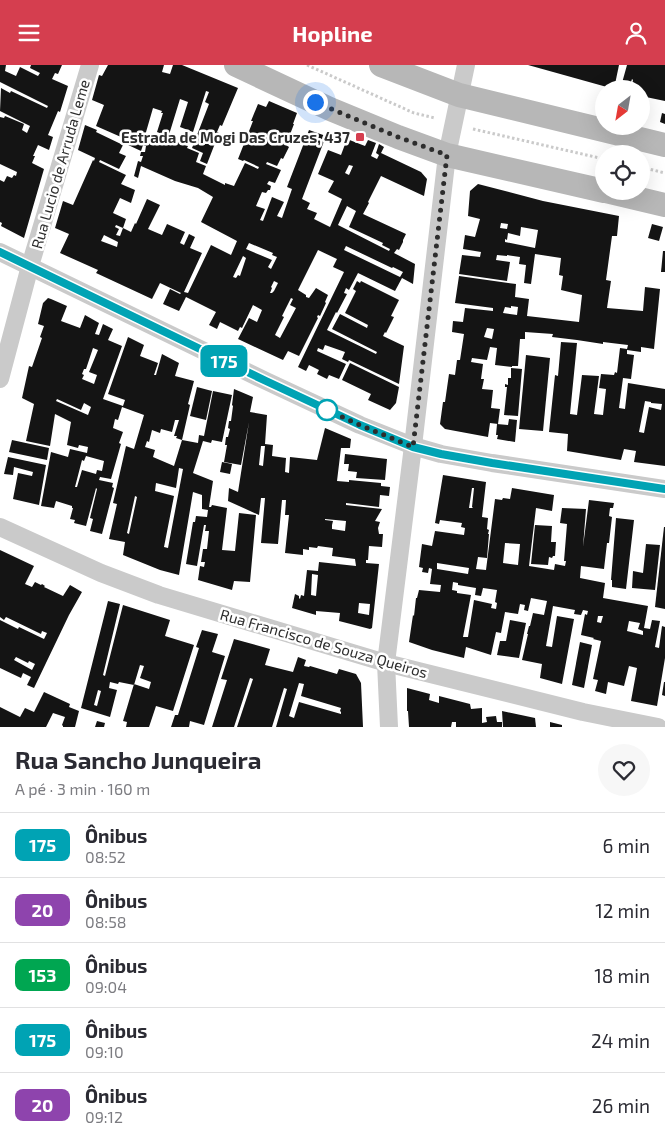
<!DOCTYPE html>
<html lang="pt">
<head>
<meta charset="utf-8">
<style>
  :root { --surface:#fff; --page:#f7f7f7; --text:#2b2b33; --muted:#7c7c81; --line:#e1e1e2; --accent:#d53e4f }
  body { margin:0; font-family:"Exo 2",sans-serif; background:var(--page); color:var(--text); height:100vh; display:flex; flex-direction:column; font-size:19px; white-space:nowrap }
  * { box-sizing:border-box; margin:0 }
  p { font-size:16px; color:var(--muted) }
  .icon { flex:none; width:28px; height:28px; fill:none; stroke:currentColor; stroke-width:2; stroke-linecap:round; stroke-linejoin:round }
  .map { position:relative; height:662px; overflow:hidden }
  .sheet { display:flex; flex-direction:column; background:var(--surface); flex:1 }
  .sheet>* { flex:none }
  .badge { padding:0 10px; border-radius:8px; font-size:18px; line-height:32px }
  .needle { width:32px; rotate:211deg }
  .buttons { position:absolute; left:595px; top:15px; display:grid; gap:10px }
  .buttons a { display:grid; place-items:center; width:55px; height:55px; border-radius:50%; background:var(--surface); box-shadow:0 5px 20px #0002; font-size:25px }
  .you { position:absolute; width:25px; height:25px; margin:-12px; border:4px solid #fff; border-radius:50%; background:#1a73e8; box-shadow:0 0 0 8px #1a73e833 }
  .map>.badge { position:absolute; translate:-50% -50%; box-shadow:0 0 0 2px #fff }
  .round { display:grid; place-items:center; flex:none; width:52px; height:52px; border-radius:26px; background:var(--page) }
  .summary { display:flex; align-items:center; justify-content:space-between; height:85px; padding:0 15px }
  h1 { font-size:24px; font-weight:700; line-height:38px }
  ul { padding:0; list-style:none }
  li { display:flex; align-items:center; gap:15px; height:65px; padding:0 15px; border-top:1px solid var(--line) }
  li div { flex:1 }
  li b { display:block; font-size:19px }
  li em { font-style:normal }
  li .badge { min-width:55px; font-weight:700; text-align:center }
  header { display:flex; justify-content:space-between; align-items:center; height:65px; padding:0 15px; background:var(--accent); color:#fff; font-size:22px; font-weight:700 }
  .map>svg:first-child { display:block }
  .building { fill:#141414; fill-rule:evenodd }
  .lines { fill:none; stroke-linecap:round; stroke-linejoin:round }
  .path { stroke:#cacaca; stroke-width:3; stroke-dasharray:2.5 2.5; stroke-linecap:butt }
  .minor { stroke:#cacaca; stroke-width:18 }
  .secondary { stroke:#b7b7b7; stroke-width:24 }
  .line-casing { stroke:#fff; stroke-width:11 }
  .line { stroke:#00a3b4; stroke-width:8 }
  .walk { stroke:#2d2d2d; stroke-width:5; stroke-dasharray:0 9 }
  .poi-dot { fill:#d53e4f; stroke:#fff; stroke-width:2 }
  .stop-dot { fill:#fff; stroke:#00a3b4; stroke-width:2.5 }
  .labels { text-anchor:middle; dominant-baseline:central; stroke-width:5; stroke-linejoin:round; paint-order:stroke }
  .poi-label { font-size:15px; font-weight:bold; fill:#2d2d2d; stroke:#fff; text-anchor:end }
  .street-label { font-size:15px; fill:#2d2d2d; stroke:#fff }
</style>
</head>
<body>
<header><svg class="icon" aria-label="menu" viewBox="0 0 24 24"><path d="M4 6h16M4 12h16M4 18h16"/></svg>Hopline<svg class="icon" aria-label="person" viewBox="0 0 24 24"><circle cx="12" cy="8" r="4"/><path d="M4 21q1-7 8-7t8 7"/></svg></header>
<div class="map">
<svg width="665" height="662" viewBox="0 0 665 662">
  <rect width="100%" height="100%" fill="#fff"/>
  <g class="building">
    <polygon points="0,0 6,0 5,6 16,11 20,2 38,11 40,8 30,3 31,0 62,0 58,9 55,8 52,14 68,21 60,47 58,46 48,70 53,72 49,85 38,80 33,91 35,91 32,98 44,104 24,173 1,161 2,158 0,157 0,115 4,117 7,111 12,113 14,110 16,111 17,107 0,99 0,52 4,53 5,51 24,59 22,65 27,68 30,61 0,46 1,23 10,28 11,26 47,43 48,41 0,17"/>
    <path d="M108,0H164L162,7L170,9L173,0H182L238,23L222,61L220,60L217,67L219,68L207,99L200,96L203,88L192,83L209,39L205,37L209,27L206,26L193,67L180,62L188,37L180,34L168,73L188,81L187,83L199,88L196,97L206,101L203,109L225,120V118L234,121L245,98L258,104L259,102L244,95L243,96L238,94L253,56H251L258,39L266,42L269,36L297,48L293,59H294L286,80L289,82L283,94L281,93L277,101L267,97L266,99L281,105L275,118L269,116L267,119L271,121L270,125H268L266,128L262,127L256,141L265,144L260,155L263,156L272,132L284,137L277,151L282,153L292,124L287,122L309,65L326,71L302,134L310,138L307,144L317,148L314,154L330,162L342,134L328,127L334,116L318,109L328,85L341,90L347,74L365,81L368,75L376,78L371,91L377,94L379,90L376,88L379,79L384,82L381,88L421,107L427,114L424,131L381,111L368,137L369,138L363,149L406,169L403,175V177L399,185L397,184L394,188L415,199L413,219L402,213L395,226L358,208L349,225L346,223L344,228L347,229L337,248L336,247L327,265L376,289L377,287L332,264L340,249L367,263L368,260L345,248L356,226L353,224L357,216L360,218L361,216L399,235L391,251L394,252L386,268L385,267L383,271L404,281L399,319L349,295L348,297L342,294L345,287L325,280L323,285L318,283L317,286L346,299L339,314L329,310L327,314L317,309L319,305L309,300L306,306L298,302L344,207L333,202L337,194L318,185L298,225L306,230V232L309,233L316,223L328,230L325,237L326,238L320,251L318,250L317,252L318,253L299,291L288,286L283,295L238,274L249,253L257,257L262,245L253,240L242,263L240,262L238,266L220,257L217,264L209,260L216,247L186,232L179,246L163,239L170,224L180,229L181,228L160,218L152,234L96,208L98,205L60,188L69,169L55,163L63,136L73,140L93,95L94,96L95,93L78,85L85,60L97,65L96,67L123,80L119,88L126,91L119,104L100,95L99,97L126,110L121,119L135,125L131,138L120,133L113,148L126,154L123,163L131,167L135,158L136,159L147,134L160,140L148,164L162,170L167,159L185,167L180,178L184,180L189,169L195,172L190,183L202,188L184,227L188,228L211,180L231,190L237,176L201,157L213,132L198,123L175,116L141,101L138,113L134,111L138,96L141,97L143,91H140L141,87H145L146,81L143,80L141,86L126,79L130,67L123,65L121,72L96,61L104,40L92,35L99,10L102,11ZM153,43L162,46L161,48H163L157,67L165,70L164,73L151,69L149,76L144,74ZM349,100L353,101L349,110L345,108ZM347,141L356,146L349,162L383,178L382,180L390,184L389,186L338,160ZM116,160L123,163L120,171L116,170L119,164L115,162ZM104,170L118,177L117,182L101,176ZM249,178L273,188L272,190L277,192L271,204L268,202L272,195L246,184ZM346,181L392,203L393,202L403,207L400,212L344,185ZM243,191L246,193L240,211L238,210L236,213L233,212ZM274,216L278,218L274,226L272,228H270L272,223L271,222ZM291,233L293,234L290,240L296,243L280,273L275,270L284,252L282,251Z"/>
    <polygon points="528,0 619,0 614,24"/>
    <polygon points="627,0 665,0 665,36 641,31 641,24 631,24 633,15 632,14 630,20 622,18"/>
    <polygon points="662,48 665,49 665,59 660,57"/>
    <path d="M478,119L543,136L619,151L617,171H612L606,215L611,216L607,243L643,246L645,222L660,224L654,284L641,282V287L627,285V289L634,290L631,314L623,313L619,343L625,344L628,318L665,324V401L634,397L636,386L624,384L621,395L567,386L568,369L549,367L555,310L558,311L561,277L577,278L570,349L577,350L582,310L599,311L594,349L603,350L606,324L599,323L601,309L614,310L615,307L617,308L620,283L627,284L628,280L603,277V279L577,275L552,272L553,269L525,267V274H520L518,301H512V302L495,300L497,283L490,282L487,295L472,293L471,297L483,299L481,314H484L482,324L493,325L491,343L500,344L498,359L490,358L488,372L445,364L440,359L443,337H445L449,309L455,310L457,295H460L464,269L452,267L453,256L463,257L465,243L493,246V243L455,238L459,211L516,219L515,232L529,234L527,251L579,257L582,230L561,225L563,211L559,210L561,193L535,189L531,219L524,218L526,200L519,199L520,192L507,190V191L497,190L496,195L510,197L507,216L459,209L462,190L480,192L481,187L463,184L465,170L475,172L480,154L468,151L470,126ZM501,158L508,159L507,164L500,163ZM521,162L538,165L535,183L505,177V174L507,175L508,168L520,171ZM511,241L518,242L517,250L503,248L505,242L511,243ZM487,263L494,264L492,274L484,272ZM645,336L651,337V338L662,339L661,345L649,342L644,368L639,367Z"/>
    <polygon points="652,159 663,162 659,176 648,173"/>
    <polygon points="663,186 665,186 665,207 661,207"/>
    <path d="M48,233L51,234L67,241L61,256L80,263L85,250L99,258L95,269L99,270L103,259L113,264L108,275L122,281L103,334L123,341L125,335L108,329L128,272L144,280L140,291L158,298L154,310H156L162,289L179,298L175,311L194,316L188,339L190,340L182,375L176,373L177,371H174L179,355H175L172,367L161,364L160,368L152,365L149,377L147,376L145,382L155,385L153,392L174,401L182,375L198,378L199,370L204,371L213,326L232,330L222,377L212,375L211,378L203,376L193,408L213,416L209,442H211L212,440L227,443L222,485L235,486L239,448L256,450L250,517L234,516L232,525L198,515L200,501L204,502L205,497H201L203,484H207L209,466H205L206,460H204L197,501L186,499L193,457H195L196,451L207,452L208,445L202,444V430L193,427L179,510L160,505L123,490L125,477L109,474L117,439L113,438L126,381L134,384L144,350L122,342L118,355L115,354L113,363L123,367L119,378L121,379L111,414L100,412L99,415L113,418L112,422L114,423L102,469L90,466L93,454L90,453L97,424L96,423L86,461L74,458L75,455L70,454L73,443H72V441L56,436L54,443L41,441L51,387L68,392L70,384L87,388L88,382L79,380L78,383L67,380L71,357L55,349L50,381L26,376L34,339L22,333L29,301L32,302L42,273L40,272L44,261L38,259L43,238ZM93,283L98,285L89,307L97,310L94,319L82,314L84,310L82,309L84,304H86ZM57,334L81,345L84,338L91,342L88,350L56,336ZM86,391L104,396L102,406L97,405L96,409L82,405L77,422H75L82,395L84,396ZM179,403L183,404L168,483L164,482L174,431L155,426L156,418L176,423ZM135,431L137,432L129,469L127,468Z"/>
    <polygon points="526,290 550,293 543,366 519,364"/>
    <polygon points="350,298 399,322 396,338 390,345 368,335 371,329 342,315"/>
    <polygon points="511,303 522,304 518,351 504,350 507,322 505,322 505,319 508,320 508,313 511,313"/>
    <polygon points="197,322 212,326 206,355 190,351"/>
    <path d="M234,324L253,332L250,347L267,350L265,379L273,380L272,391L286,393L285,407L289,408L290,392L317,395L325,363L351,374L350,383H341L337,416L349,417V415L381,418V421L390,422L389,431L380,430L379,442L346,438V440L382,444L375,456L380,457L378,463L379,469H383L382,482L369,481L368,495H366V498L379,499L372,563L370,564L339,556L340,548L316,546V550L292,543L295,529L299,531V533L300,534L301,530L304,531L307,505L318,506L319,497L356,501L355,494L332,491L333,483L318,481L317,483L309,482V485L303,484V490L285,488L289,450H285L286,435H282L278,479L261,478L265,433H261L259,450L228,436L229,423L238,427L249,357L241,400L224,397L227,380H225L226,372H228L230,364L228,363L229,356H231L233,341L232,340ZM261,381H265L263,401L259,400ZM325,454L346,456L345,466L332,464V460L333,456L325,455ZM312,509L318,510L316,531L311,530ZM359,538L370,539L369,550L358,548Z"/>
    <polygon points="509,354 517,355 515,377 497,374 498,370 496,370 497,359 508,360"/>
    <polygon points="12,375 49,383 47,395 9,387"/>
    <polygon points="345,389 387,394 385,415 356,413 357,407 348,406 349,399 344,399"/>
    <polygon points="8,392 46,400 39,440 13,434 18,408 32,411 33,407 14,402 13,410 4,409"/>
    <polygon points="222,397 232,399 230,409 220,407"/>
    <path d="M443,410L486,417L482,452L488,453L487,464L489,465L488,469H489L487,493L478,492L476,504L486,505L495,434L502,435L503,433L510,434L512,423L554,430L552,446L536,443L529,501L554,505L555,499L565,501L566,496H564L567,459L560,458L562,443L586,444L583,482L589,435L614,438L613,443H610L609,451L612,452L609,478H607L604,504L581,501L580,513L605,518L603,533L648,541L644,563L650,564L652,555L660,556L655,582L659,583L662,561L665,562V593L657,641L631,636L637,603L629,601L624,621L608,617L606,629L595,626L598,615L593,614L601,576L593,574L594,573L581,570L585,549L587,550L588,546L583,545L581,550L574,549L575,545L553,541L546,581L552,582L557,551L574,554L562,619L540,613L542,599L522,595L528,569H527L529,561H530L533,548L544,550L547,536L531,533L528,546L524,545L525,540L520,539L518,549L505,547L501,568L496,567L491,590L466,582L464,593L432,585L409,577L413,550L414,551L416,533H417L419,525L440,527L441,520L430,519L432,504L429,503L428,508L422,507L423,503L419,502L422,479L432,481L435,466L464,470L465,463L461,462L462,458L440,455L439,459L435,458ZM472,423H474L472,442L473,443H469ZM505,478L520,479L518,500L503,498ZM437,498L469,503L468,509L437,504ZM453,517L458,518V520L476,523L475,530L481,531L483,523L497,525L495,537L497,538L496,544L491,543L492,539L474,535L468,572H463L471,530L457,528V526L452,525ZM598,551H603L601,558L597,557ZM629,556L640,558L638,564L643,566V570L627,566Z"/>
    <polygon points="616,453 634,455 626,524 612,522 612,515 611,515"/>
    <polygon points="535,460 552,461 551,477 556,477 555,491 553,491 552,493 549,492 548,500 531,499"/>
    <polygon points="664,462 665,462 665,544 655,542"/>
    <polygon points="646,479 660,480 655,525 632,523 633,506 643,508"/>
    <path d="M0,485L34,501L25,519L32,522L35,517L41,520L42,519L45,521L44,522L63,531L70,520L82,527L69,550L34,623L27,620L31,612L23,608L21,613L0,603V555L18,564L19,562L44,574L47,568L42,566L41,569L6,552L4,555L0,552ZM16,592L28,598L29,596L35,599L32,605L14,595Z"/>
    <path d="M108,536L120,539L103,610L105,611L123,540L170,555L165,571L194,580L173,646L156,641L149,662H126L127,657L123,656L134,619L149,624L151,617L140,613L144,601L140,600L134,620L119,617L118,619L110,617L109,623L117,625L110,652L81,643ZM98,625L101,626L97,641L94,640Z"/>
    <polygon points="510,555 526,558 519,593 497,590 500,576 506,576"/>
    <polygon points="202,565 218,569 212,587 225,591 204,660 190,656 189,662 171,662 175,650 178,650 199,583 196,582"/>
    <path d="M234,574L270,584L265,600L293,607L298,592L306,595L304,601L309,602L310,601L337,609L339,604L356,609L361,618L363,662H276L287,624L284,623L272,662H237L253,614L250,613L234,662H212L227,615L221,614ZM299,618L304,619L301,631L341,643L340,646L341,647V649L299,637L294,653L289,651Z"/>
    <polygon points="580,577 592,580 584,623 572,620"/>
    <polygon points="664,617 665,617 665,631 662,630"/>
    <polygon points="407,623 430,629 429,635 439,638 439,631 470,639 471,644 482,643 482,658 487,657 486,652 496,651 497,657 502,657 502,662 456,662 456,657 452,657 451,662 409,662 408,646 407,646"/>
    <polygon points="44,627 70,639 69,642 79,646 75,662 63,662 63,661 62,660 65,652 53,648 46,662 0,662 0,642 20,652 25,643 34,647"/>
    <polygon points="502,646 535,653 536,662 503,662"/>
    <polygon points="97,656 105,658 104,662 95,662"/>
    <polygon points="550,657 562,660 562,662 550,662"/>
  </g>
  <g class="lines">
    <g class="path">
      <polyline points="307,0 414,48 435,53"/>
      <polyline points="473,64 604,94"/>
      <polyline points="641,102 665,108"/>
    </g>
    <g class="minor">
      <polyline points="0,187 266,316 360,360 413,381 441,389 492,398 665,424"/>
      <polyline points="0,314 30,201 90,0"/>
      <polyline points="0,462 101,508 159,530 386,598 583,647 658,662"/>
      <polyline points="389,662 386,598 413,381 447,90 466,0"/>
    </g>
    <g class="secondary">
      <polyline points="236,0 330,44 398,72 447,90 604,126"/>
      <polyline points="381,0 459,30 665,80"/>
      <polyline points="606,126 665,140"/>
    </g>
  </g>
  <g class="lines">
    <g class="line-casing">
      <polyline id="line" points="0,187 266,316 360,360 413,382 441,389 492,398 665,424"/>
    </g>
    <use href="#line" class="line"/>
    <polyline class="walk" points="315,37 398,72 447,90 413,382 360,360 327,345"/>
  </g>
  <rect class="poi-dot" x="355" y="67" width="10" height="10" rx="2.5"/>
  <circle class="stop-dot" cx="327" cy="345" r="10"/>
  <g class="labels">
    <g class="poi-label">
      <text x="350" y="72">Estrada de Mogi Das Cruzes, 437</text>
    </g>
    <g class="street-label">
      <text transform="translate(60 99) rotate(-74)">Rua Lucio de Arruda Leme</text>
      <text transform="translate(324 578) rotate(16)">Rua Francisco de Souza Queiros</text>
    </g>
  </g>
</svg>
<div class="buttons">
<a><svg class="needle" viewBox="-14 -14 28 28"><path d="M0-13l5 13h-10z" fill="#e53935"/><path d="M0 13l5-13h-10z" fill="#7c7c81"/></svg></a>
<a><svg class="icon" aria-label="locate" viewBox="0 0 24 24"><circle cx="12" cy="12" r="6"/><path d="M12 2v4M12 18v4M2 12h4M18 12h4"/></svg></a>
</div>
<div class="you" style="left:315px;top:37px"></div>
<b class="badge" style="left:224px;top:296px;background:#00a3b4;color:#fff">175</b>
</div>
<section class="sheet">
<div class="summary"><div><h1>Rua Sancho Junqueira</h1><p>A pé · 3 min · 160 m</p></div><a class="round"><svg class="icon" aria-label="heart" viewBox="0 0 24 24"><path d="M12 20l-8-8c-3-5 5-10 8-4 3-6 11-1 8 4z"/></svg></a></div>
<ul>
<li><span class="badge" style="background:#00a3b4;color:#fff">175</span><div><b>Ônibus</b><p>08:52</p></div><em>6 min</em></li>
<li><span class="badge" style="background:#8e44ad;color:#fff">20</span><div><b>Ônibus</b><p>08:58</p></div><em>12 min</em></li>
<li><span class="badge" style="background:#00a651;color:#fff">153</span><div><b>Ônibus</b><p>09:04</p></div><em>18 min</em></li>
<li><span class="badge" style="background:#00a3b4;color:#fff">175</span><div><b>Ônibus</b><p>09:10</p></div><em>24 min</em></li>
<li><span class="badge" style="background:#8e44ad;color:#fff">20</span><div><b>Ônibus</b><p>09:12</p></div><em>26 min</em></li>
</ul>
</section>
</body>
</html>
